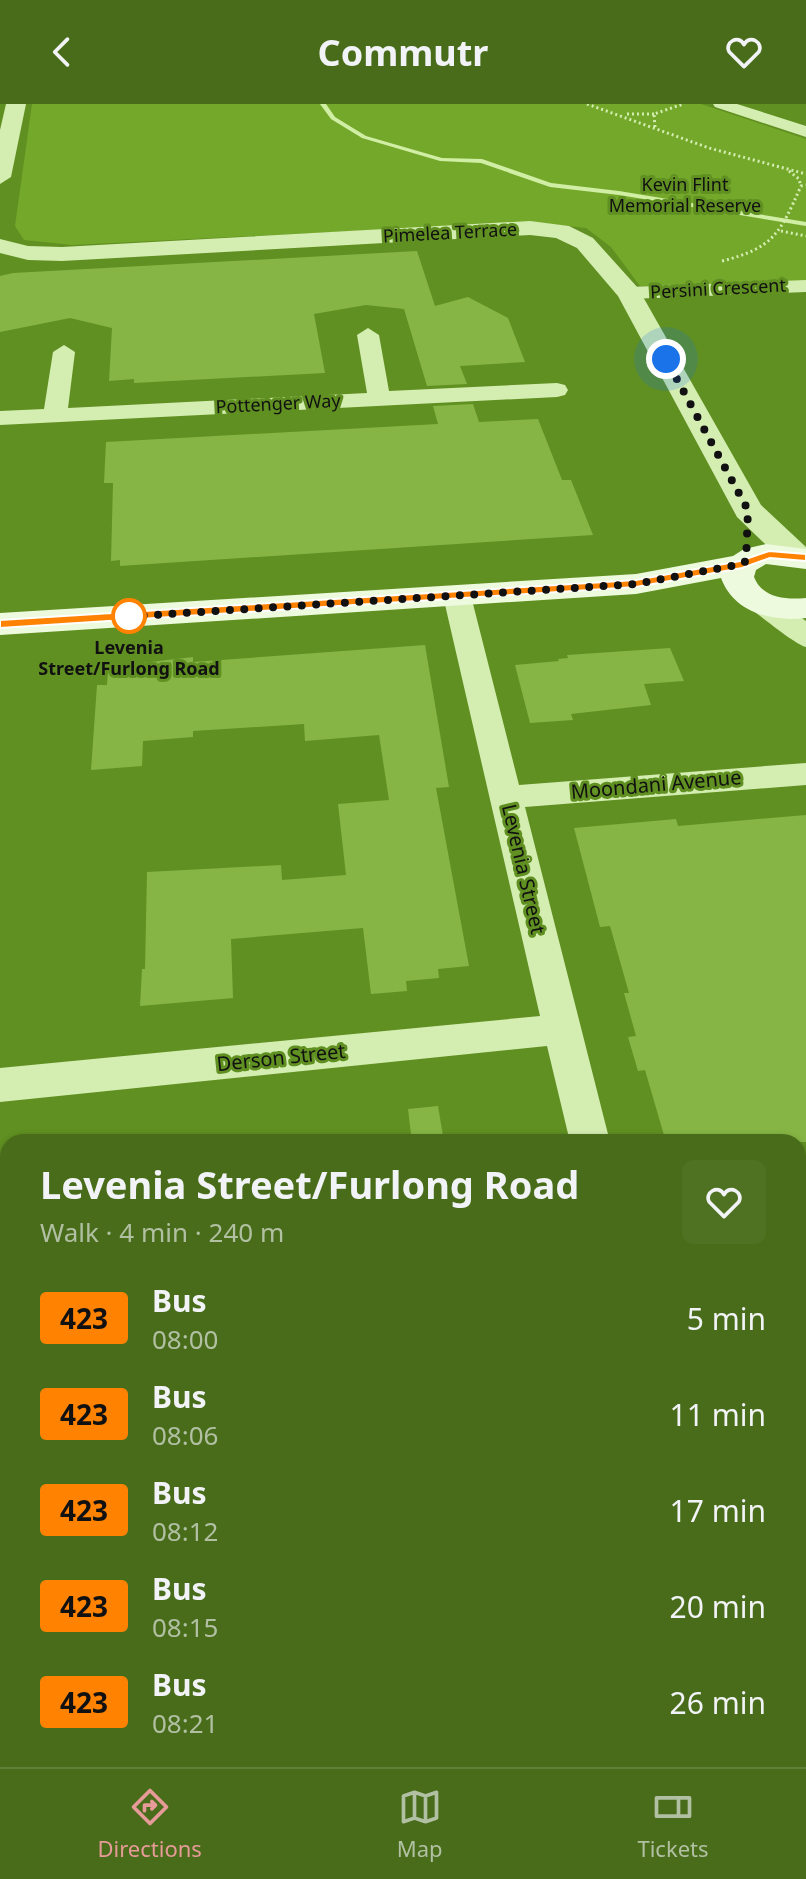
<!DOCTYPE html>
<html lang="en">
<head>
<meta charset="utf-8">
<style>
  :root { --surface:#486c19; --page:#4f7122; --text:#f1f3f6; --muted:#b1c0a2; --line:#607f38; --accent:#e69b98 }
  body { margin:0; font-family:"Noto Sans",sans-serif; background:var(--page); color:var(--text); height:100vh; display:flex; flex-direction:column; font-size:30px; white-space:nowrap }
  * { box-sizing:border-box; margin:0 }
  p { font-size:26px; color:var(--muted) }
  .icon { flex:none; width:44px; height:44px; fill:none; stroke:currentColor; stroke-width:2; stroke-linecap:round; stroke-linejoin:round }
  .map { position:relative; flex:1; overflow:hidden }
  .sheet { position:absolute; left:0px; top:1030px; width:806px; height:634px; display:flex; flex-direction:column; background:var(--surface); border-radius:24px 24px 0 0; box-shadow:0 2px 6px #0004 }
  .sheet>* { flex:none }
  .badge { padding:0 16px; border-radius:6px; font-size:28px; line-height:52px }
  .you { position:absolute; width:40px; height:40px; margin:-20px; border:6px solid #fff; border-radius:50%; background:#1a73e8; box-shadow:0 0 0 12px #1a73e833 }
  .map>.badge { position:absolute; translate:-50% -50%; box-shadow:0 0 0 4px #fff }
  .round { display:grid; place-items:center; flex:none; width:84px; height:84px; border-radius:12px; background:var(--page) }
  .summary { display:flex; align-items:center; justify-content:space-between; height:136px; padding:0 40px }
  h1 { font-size:38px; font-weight:700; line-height:60px }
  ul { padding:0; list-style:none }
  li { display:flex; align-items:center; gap:24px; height:96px; padding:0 40px }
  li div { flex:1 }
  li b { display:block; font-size:30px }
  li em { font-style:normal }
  li .badge { min-width:88px; font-weight:700; text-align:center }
  header { display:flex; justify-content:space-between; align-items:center; height:104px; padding:0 40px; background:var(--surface); font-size:36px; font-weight:700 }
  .menu { display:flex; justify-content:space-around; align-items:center; height:112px; border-top:2px solid var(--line); background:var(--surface); font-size:22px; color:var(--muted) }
  .menu a { display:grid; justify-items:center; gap:4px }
  .menu .selected { color:var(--accent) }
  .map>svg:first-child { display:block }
  .green { fill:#74a82a }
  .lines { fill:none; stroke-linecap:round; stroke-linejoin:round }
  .stream { fill:#d1eea5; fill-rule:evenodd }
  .building { fill:#86b545 }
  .path { stroke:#d4edb1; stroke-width:3; stroke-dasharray:2 3; stroke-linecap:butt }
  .minor { fill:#d4edb1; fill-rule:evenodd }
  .tertiary { fill:#d4edb1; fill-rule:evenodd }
  .secondary { fill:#edfadd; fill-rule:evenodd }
  .line { fill:#ff8200; stroke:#fff; stroke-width:2 }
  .walk { stroke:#111; stroke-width:8; stroke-dasharray:0 14.4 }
  .stop-dot { fill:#fff; stroke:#ff8200; stroke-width:4 }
  .labels { text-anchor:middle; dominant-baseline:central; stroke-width:6; stroke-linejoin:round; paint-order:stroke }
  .far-park-label { font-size:18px; fill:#111; stroke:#609021 }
  .far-street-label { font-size:18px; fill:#111; stroke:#609021 }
  .far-stop-label { font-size:18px; font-weight:bold; fill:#111; stroke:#609021 }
  .street-label { font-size:20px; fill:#111; stroke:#609021 }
</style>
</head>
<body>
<header><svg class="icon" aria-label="back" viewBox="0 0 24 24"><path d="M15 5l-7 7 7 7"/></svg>Commutr<svg class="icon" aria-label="heart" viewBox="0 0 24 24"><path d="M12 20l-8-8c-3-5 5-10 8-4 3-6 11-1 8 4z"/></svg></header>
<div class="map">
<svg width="806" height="1663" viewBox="0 0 806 1663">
  <rect width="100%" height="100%" fill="#609021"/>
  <polygon class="green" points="32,0 701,0 806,35 806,178 640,182 611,143 586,124 533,118 72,141 24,136 15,122"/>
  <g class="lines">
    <polygon class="stream" points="320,0 326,0 335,13 366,32 442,54 482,55 551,79 619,87 806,118 806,122 619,91 550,83 481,59 440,57 362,34 331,15"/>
  </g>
  <g class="building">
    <polygon points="417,147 435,202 468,193 508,214 525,258 460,262 467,280 427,282 404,205 366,201 314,210 325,269 134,279 134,275 109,277 112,224 70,214 0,228 0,172 13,169"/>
    <polygon points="473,300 479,318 538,315 562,376 571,376 593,431 120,462 120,456 111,457 113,379 104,379 106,338 438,320 433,302"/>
    <polygon points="425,541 449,683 436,684 469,862 438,865 439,874 406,877 407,887 371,890 363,824 231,835 233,894 140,902 142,865 145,865 147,768 281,761 282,776 346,771 338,700 389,696 379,631 305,637 304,620 193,627 193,633 143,637 142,662 91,666 97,581 107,581 108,563 193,553 193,558"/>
    <polygon points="670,544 684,577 644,580 651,601 571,610 573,616 530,619 515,561 559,557 558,555 568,554 567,551"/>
    <polygon points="806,711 806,1038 666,1038 645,966 638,967 628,933 636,932 624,889 629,889 610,822 600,823 574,724 676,715 678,722"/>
    <polygon points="438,1002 444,1038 412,1038 408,1005"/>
  </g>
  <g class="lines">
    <g class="path">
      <polyline points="587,0 709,44 806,70"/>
      <polyline points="627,10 654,10"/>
      <polyline points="655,23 654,10 683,0"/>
      <polyline points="789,67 799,75 801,82"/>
      <polyline points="781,127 806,132"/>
      <path d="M722,157C774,144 780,129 801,82L806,81"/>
    </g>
    <g class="minor">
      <polygon points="713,0 737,0 806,22 806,33 715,3"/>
      <polygon points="806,176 806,188 629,195 619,189 629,183"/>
      <polygon points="368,224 379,231 389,287 557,279 565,281 568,286 565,291 557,293 0,321 0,307 44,305 53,248 64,241 75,248 68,304 367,289 357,231"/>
      <polygon points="457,484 467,486 471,492 519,681 806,659 806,681 525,703 610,1038 570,1038 547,942 0,998 0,964 540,912 443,492 447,486"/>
      <path d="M757,488L767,490L806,517V543C793,539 761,512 747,502L743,496L747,490Z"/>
      <polygon points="709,1656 765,1656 767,1663 711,1663"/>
    </g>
    <g class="tertiary">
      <polygon points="6,0 26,0 11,73 0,80 0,26"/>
      <polygon points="530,117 569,122 593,134 638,184 761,401 806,443 806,460 797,462 785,459 737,413 618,192 577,144 556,134 530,131 62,157 28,156 0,149 0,135 28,142 62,143"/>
    </g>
    <path class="secondary" d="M766,440L806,445V465L766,460L756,466L754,473C762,494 786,496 806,494V514C772,518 734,509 721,474L636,490L0,531V509L636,470L733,452L744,445Z"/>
  </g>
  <polygon class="line" points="769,447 806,450 806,457 770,454 742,464 636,483 0,524 0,516 636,476 740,457"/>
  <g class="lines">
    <polyline class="walk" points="129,512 122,513 636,480 742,460 746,457 748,406 666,255"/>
  </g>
  <circle class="stop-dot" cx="129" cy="512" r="16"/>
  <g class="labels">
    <g class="far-park-label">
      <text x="685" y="80">Kevin Flint<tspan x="685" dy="21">Memorial Reserve</tspan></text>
    </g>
    <g class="far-street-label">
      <text transform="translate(450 128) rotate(-3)">Pimelea Terrace</text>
      <text transform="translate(718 184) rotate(-3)">Persini Crescent</text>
      <text transform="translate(278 299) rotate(-3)">Pottenger Way</text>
    </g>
    <g class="far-stop-label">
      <text x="129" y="543">Levenia<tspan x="129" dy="21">Street/Furlong Road</tspan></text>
    </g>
    <g class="street-label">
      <text transform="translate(656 680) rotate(-5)">Moondani Avenue</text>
      <text transform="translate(524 765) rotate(77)">Levenia Street</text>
      <text transform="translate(281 953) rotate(-6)">Derson Street</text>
    </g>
  </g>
</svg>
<div class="you" style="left:666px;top:255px"></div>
<section class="sheet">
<div class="summary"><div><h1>Levenia Street/Furlong Road</h1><p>Walk · 4 min · 240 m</p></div><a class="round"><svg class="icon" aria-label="heart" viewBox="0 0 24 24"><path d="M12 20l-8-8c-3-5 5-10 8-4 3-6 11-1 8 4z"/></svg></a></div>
<ul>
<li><span class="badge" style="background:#ff8200;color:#111">423</span><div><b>Bus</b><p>08:00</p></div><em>5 min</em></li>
<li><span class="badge" style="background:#ff8200;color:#111">423</span><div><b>Bus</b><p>08:06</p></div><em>11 min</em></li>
<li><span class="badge" style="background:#ff8200;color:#111">423</span><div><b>Bus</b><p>08:12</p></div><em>17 min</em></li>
<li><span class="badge" style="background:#ff8200;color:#111">423</span><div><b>Bus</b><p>08:15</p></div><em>20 min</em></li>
<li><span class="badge" style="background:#ff8200;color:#111">423</span><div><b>Bus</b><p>08:21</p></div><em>26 min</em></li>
</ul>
</section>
</div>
<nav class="menu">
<a class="selected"><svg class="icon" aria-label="directions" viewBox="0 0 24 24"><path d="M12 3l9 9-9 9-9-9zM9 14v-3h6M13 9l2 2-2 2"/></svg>Directions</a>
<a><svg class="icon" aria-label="map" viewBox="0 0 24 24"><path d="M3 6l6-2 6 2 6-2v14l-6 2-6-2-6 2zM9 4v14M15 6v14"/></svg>Map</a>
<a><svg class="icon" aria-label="tickets" viewBox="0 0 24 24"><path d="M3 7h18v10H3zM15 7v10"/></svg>Tickets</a>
</nav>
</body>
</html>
